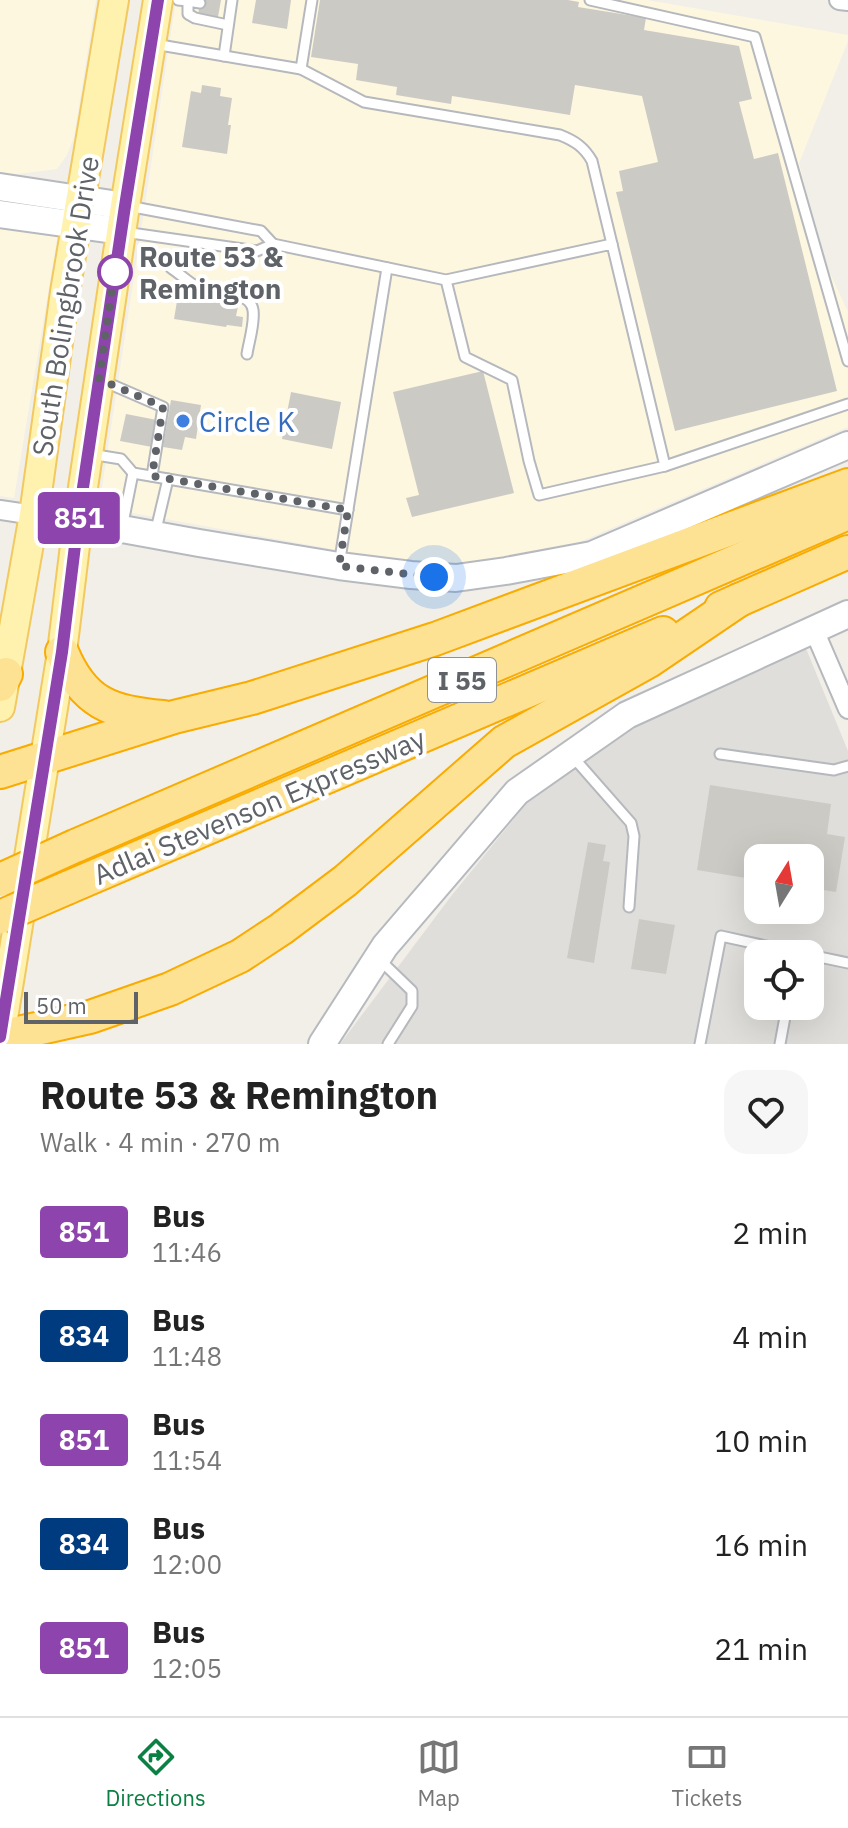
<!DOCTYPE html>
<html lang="en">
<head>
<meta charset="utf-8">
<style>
  :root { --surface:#fff; --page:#f6f6f6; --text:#222; --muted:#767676; --line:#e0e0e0; --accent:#0b8043 }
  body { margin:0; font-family:"IBM Plex Sans",sans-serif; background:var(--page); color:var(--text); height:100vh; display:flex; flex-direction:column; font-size:30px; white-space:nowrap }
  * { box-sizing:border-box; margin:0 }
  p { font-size:26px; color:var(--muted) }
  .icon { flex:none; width:44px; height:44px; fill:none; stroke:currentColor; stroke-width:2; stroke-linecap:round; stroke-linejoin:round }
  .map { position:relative; height:1044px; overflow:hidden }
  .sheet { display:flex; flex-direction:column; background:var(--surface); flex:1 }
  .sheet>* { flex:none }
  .badge { padding:0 16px; border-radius:6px; font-size:28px; line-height:52px }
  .needle { width:52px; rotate:11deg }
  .buttons { position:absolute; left:744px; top:844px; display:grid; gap:16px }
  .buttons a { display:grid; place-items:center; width:80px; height:80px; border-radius:16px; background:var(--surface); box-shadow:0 8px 32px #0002; font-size:40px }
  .scale { position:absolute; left:24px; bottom:20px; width:114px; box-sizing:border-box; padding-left:8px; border:4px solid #5f6368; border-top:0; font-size:22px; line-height:28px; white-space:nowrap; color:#5f6368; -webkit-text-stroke:6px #fff; paint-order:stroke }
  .you { position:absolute; width:40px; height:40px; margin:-20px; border:6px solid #fff; border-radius:50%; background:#1a73e8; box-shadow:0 0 0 12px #1a73e833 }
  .map>.badge { position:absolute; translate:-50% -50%; box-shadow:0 0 0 4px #fff }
  .round { display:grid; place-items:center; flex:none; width:84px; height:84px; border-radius:24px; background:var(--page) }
  .overview { display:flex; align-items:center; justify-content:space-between; height:136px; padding:0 40px }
  h1 { font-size:38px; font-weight:700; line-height:60px }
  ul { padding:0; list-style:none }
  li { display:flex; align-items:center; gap:24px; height:104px; padding:0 40px }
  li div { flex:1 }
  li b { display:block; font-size:30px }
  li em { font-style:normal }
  li .badge { min-width:88px; font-weight:700; text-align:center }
  .tabs { display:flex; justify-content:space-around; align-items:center; height:112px; border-top:2px solid var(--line); background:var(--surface); font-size:22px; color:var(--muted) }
  .tabs a { display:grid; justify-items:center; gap:4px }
  .tabs .selected { color:var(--accent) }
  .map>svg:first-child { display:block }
  .commercial { fill:#fef7e0 }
  .industrial { fill:#e0deda; fill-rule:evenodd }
  .building { fill:#cccac5 }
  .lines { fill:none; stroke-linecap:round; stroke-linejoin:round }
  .lane-casing { stroke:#b5b8bc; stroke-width:13 }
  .street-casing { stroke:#b5b8bc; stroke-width:22 }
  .secondary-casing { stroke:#b6babf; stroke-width:30 }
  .primary-casing { stroke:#f2c960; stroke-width:32 }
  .highway-casing { stroke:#f9ab00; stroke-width:36 }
  .lane { stroke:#fff; stroke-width:9 }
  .street { stroke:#fff; stroke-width:18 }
  .secondary { stroke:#fff; stroke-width:26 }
  .primary { stroke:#fff2af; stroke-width:28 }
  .highway { stroke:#fde293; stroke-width:32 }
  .highway-bridge-casing { stroke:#f9ab00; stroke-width:36; stroke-linecap:butt }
  .highway-bridge { stroke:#fde293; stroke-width:32 }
  .line-casing { stroke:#fff; stroke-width:18 }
  .line { stroke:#8e44ad; stroke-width:12 }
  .walk { stroke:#5f6368; stroke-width:8; stroke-dasharray:0 14.4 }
  .stop-dot { fill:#fff; stroke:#8e44ad; stroke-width:4 }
  .shop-dot { fill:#3f7fe0; stroke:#fff; stroke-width:3 }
  .labels { text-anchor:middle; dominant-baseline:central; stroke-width:8; stroke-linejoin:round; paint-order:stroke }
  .shield { fill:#fff; stroke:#8f9295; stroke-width:2 }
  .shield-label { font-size:26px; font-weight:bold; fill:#5f6368 }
  .stop-label { font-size:28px; font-weight:bold; fill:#5f6368; stroke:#fff; text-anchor:start }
  .street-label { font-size:28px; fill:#5f6368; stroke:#fff }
  .shop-label { font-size:28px; fill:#366cbe; stroke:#fff; text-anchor:start }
</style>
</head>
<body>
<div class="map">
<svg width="848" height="1044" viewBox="0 0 848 1044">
  <rect width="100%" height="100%" fill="#f1efe8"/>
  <g class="commercial">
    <polygon points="0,0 96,0 74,137 67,155 57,169 17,174 0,172"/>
    <polygon points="176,0 647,0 848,35 848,41 799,163 822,256 848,312 848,427 556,552 512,559 452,564 376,557 99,507"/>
    <polygon points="0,225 58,233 14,498 0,496"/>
  </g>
  <path class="industrial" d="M805,646L848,751V1044H340L452,895L527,803L630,727ZM758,858H810V910H758ZM758,954H810V1006H758Z"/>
  <g class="building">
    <polygon points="201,0 221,0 218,17 198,14"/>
    <polygon points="256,0 291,0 287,29 252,23"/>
    <polygon points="320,0 568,0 579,2 578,7 646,18 644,30 739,46 752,99 739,102 754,159 778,153 837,391 675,431 616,192 623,191 619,171 658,162 642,96 575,85 570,115 452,96 451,104 396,95 397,87 356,80 358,64 311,57"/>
    <polygon points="202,85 221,88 220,96 232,98 228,125 231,125 227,154 182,147 191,91 201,93"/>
    <polygon points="178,295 194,298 195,295 239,302 236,316 243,317 242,327 227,325 226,327 174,319"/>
    <polygon points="483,371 514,493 412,517 406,498 419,495 393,392"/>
    <polygon points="291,392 341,402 332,449 282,439"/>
    <polygon points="171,400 201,405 196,439 185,437 182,450 163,447"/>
    <polygon points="126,414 157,420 152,447 120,441"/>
    <polygon points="710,785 831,804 827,834 845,837 836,892 810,888 810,858 758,858 758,880 697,870"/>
    <polygon points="588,842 606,845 603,861 610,862 594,963 567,958"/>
    <polygon points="639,919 675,925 666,974 631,969"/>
  </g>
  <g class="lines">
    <g class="lane-casing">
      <g id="lane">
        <polyline points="178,0 188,1 188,0"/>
        <polyline points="590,0 755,37 848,361"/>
        <polyline points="200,3 188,1 188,14 195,18 228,25"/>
        <path d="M154,44L301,69L364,102L560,135C575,141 584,147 592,161L612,244"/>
        <polyline points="224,56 232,0"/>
        <polyline points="301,69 312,0"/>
        <polyline points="128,206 261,231 273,244"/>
        <polyline points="124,232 257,251 273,244 446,280 612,244 665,466 539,495 529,461 512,380 465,357 446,280"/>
        <path d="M171,268C180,274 188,282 197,287C212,294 250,289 253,310C255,323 249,341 247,354"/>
        <polyline points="103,381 163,407 152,476"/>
        <polyline points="90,454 121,459 133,473 348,510"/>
        <polyline points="665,466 848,404"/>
        <polyline points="122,528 133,473"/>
        <polyline points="155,534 168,479"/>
        <polyline points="339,565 387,268"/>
        <polyline points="720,754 834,770 848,766"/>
        <polyline points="573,757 631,823 634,836 629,907"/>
        <polyline points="810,955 848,963"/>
        <polyline points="380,960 412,991 412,1006 388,1044"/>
        <polyline points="700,1044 721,936 798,953"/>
        <polyline points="780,1044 787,1006"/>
      </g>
    </g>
    <g class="street-casing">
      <g id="street">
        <polyline points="839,0 848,1"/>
        <polyline points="0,510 34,515"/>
        <polyline points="814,630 848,709"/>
      </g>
    </g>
    <g class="secondary-casing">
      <g id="secondary">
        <polyline points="0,187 125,206"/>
        <polyline points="0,214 121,231"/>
        <polyline points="78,521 199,543 339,566 411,575 456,578 506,571 592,555 848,445"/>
        <polyline points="322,1044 385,946 517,792 627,715 848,614"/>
      </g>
    </g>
    <g class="primary-casing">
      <g id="primary">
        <polyline points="0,707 34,515 65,292 114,0"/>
        <polyline points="0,1037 62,652 78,521 125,206 158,0"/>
      </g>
    </g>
    <g class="highway-casing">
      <g id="highway">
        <polyline points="721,608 848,552"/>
        <path d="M62,652C83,703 111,713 163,717"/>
        <polyline points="0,685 6,674"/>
        <polyline points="0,772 174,717 252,698 435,639 848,485"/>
        <polyline points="75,846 848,513"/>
        <polyline points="67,888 663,633"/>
        <polyline points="0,1037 90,1017 170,989 240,956 281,929 345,881 504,742 649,661 739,600"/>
      </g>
    </g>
    <use href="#lane" class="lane"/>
    <use href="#street" class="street"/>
    <use href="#secondary" class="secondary"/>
    <use href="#primary" class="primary"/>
    <use href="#highway" class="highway"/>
    <g class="highway-bridge-casing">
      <g id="highway-bridge">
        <polyline points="0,880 75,846"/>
        <polyline points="0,917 67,888"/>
      </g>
    </g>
    <use href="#highway-bridge" class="highway-bridge"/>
  </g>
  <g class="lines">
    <g class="line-casing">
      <polyline id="line" points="0,1037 62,652 78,521 125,206 158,0"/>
    </g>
    <use href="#line" class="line"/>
    <polyline class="walk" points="115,272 116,261 99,379 163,407 152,476 348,510 339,566 434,577"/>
  </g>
  <circle class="stop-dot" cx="115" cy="272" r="16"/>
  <circle class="shop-dot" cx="183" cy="421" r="8"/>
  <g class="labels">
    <rect class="shield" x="428" y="658" width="68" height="44" rx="6"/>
    <g class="shield-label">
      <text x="462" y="680">I 55</text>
    </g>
    <g class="stop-label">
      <text x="139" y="256">Route 53 &amp;<tspan x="139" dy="32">Remington</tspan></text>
    </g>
    <g class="street-label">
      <text transform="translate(65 306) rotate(-81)">South Bolingbrook Drive</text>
      <text transform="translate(259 806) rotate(-23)">Adlai Stevenson Expressway</text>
    </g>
    <g class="shop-label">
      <text x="199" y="421">Circle K</text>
    </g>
  </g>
</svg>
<div class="buttons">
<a><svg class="needle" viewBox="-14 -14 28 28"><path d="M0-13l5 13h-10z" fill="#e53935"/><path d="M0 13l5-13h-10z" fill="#767676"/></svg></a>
<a><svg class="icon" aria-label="locate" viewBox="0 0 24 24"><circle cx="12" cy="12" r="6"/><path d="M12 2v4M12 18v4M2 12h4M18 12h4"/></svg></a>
</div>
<div class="scale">50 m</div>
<div class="you" style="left:434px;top:577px"></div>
<b class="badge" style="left:79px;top:518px;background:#8e44ad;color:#fff">851</b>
</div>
<section class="sheet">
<div class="overview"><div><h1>Route 53 &amp; Remington</h1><p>Walk · 4 min · 270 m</p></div><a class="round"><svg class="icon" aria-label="heart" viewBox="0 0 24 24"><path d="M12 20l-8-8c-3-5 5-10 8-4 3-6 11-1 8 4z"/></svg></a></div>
<ul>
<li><span class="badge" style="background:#8e44ad;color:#fff">851</span><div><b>Bus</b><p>11:46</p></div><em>2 min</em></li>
<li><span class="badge" style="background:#003b80;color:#fff">834</span><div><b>Bus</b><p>11:48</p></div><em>4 min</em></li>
<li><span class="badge" style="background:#8e44ad;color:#fff">851</span><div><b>Bus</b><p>11:54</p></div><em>10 min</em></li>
<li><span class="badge" style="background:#003b80;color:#fff">834</span><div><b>Bus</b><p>12:00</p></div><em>16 min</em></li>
<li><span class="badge" style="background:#8e44ad;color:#fff">851</span><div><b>Bus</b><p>12:05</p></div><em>21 min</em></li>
</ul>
</section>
<nav class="tabs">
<a class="selected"><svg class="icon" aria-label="directions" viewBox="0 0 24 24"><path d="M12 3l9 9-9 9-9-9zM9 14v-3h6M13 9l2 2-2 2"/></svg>Directions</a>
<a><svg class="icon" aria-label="map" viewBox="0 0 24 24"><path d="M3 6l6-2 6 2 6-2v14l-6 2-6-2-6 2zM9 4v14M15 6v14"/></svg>Map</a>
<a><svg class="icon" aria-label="tickets" viewBox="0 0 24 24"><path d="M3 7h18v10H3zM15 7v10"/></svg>Tickets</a>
</nav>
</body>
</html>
